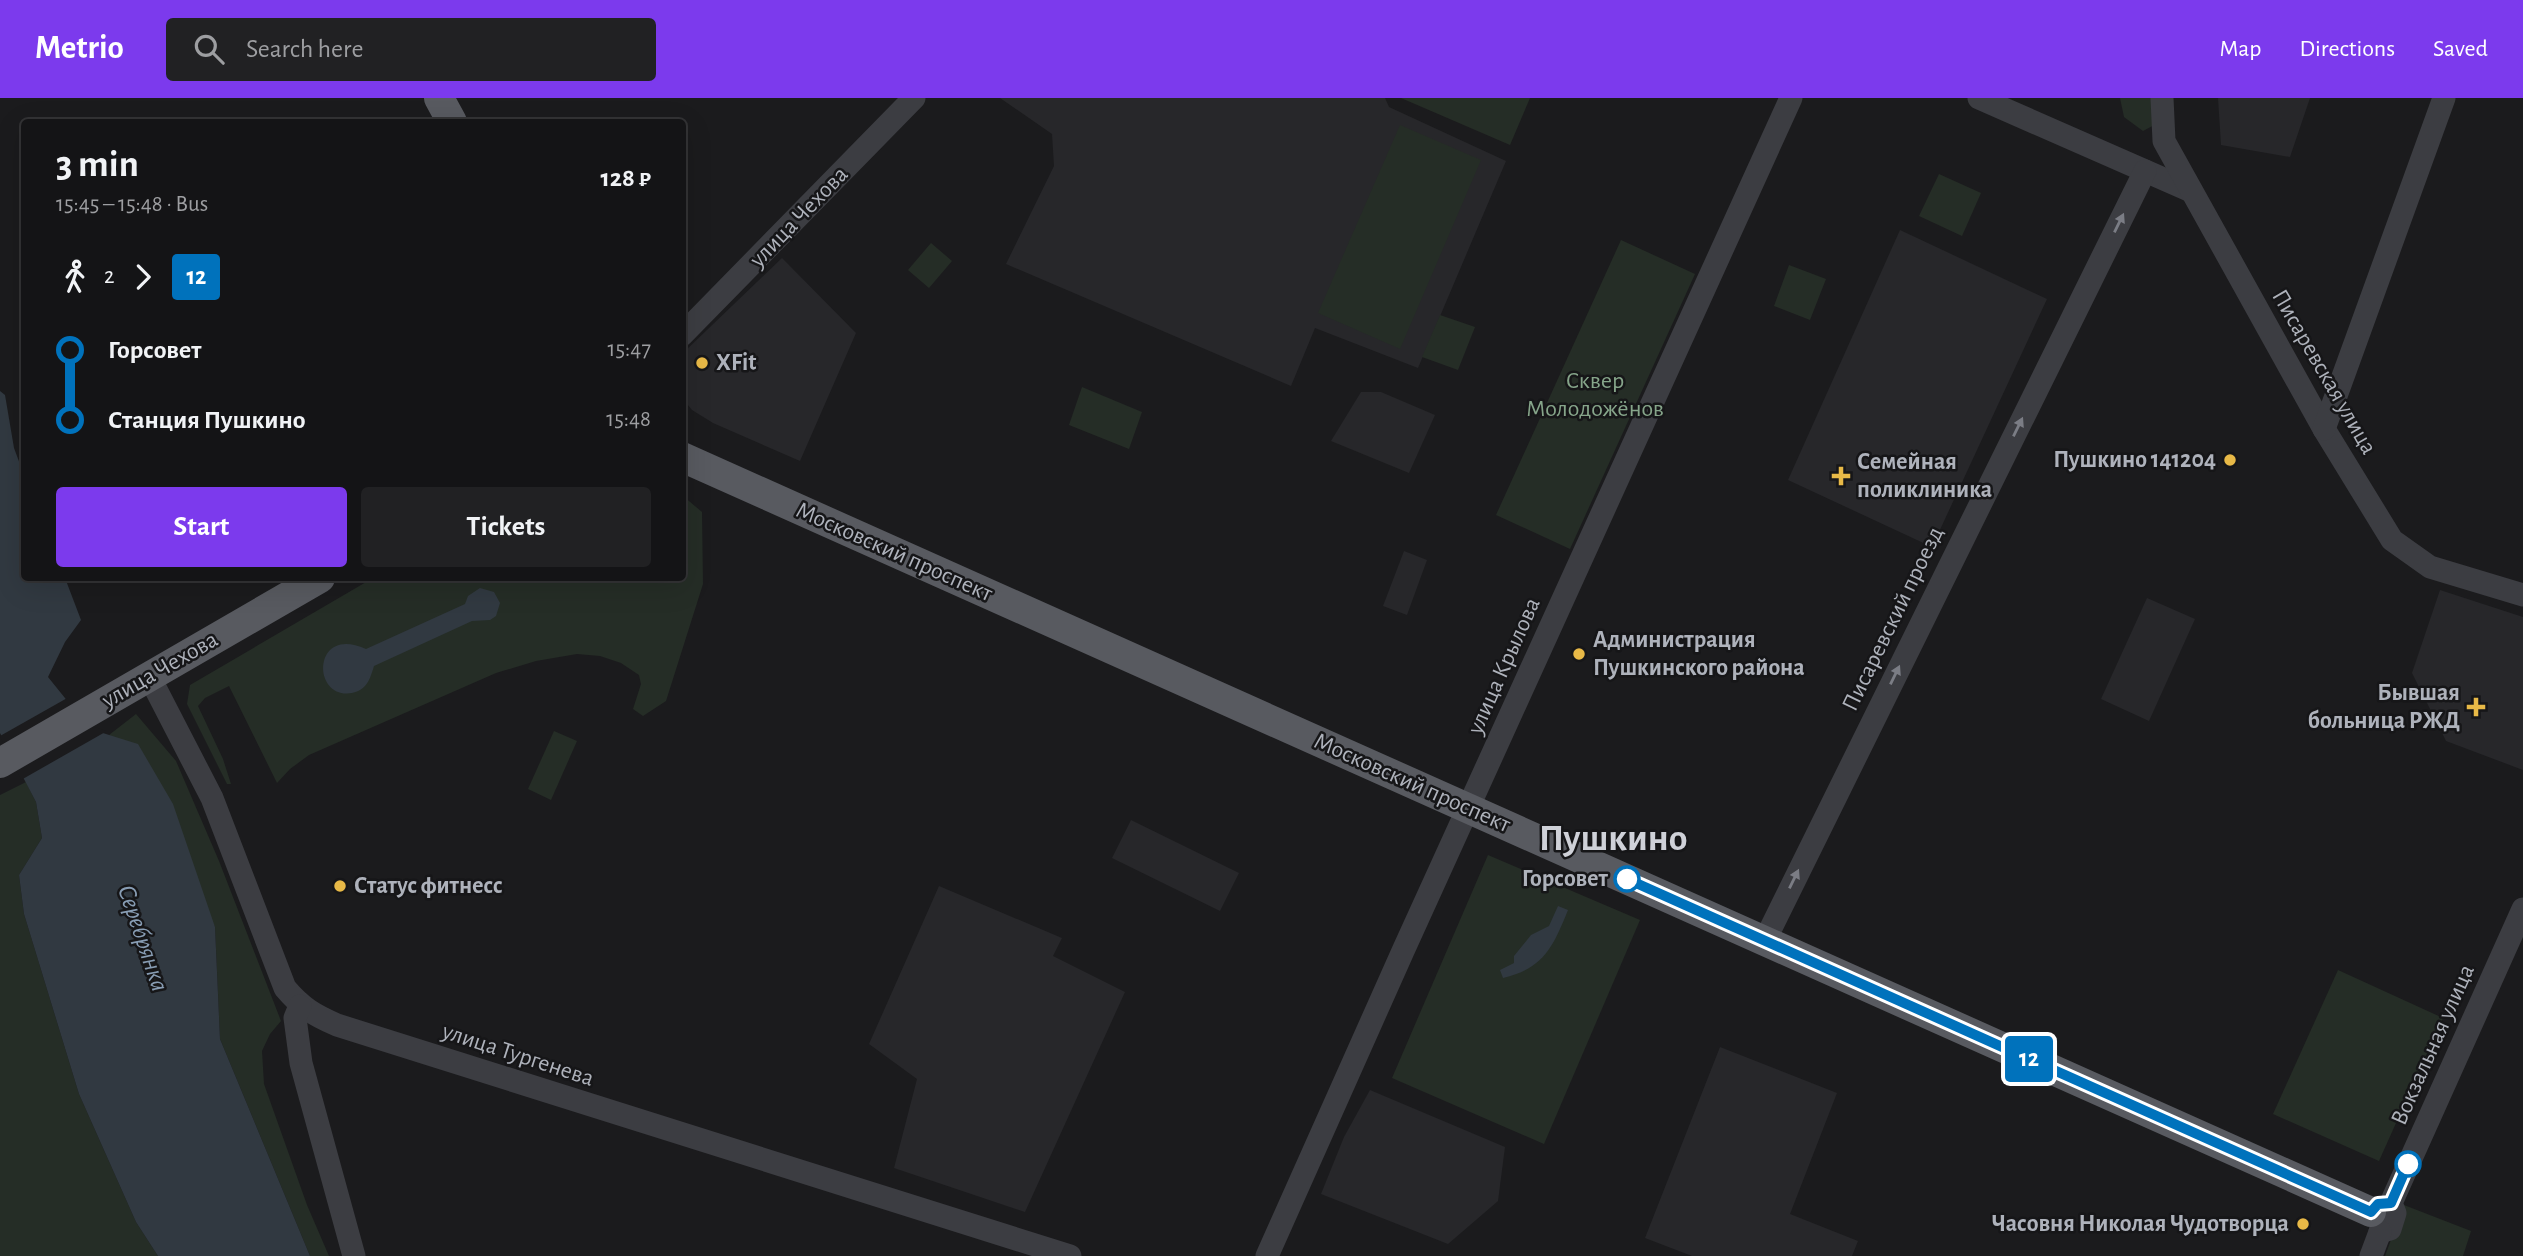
<!DOCTYPE html>
<html lang="en">
<head>
<meta charset="utf-8">
<style>
  :root { --surface:#141416; --page:#212123; --text:#f1f3f6; --muted:#9d9ea1; --line:#333335; --accent:#7c3aed }
  body { margin:0; font-family:"Alegreya Sans",sans-serif; background:var(--page); color:var(--text); height:100vh; display:flex; flex-direction:column; font-size:26px; white-space:nowrap }
  * { box-sizing:border-box; margin:0 }
  p { font-size:23px; color:var(--muted) }
  .icon { flex:none; width:38px; height:38px; fill:none; stroke:currentColor; stroke-width:2; stroke-linecap:round; stroke-linejoin:round }
  .map { position:relative; flex:1; overflow:hidden }
  .drawer { position:absolute; left:21px; top:21px; width:665px; height:462px; display:flex; flex-direction:column; background:var(--surface); border-radius:7px; box-shadow:0 7px 28px #0002,0 0 0 2px var(--line) }
  .drawer>* { flex:none }
  .badge { padding:0 14px; border-radius:5px; font-size:24px; line-height:46px }
  .map>.badge { position:absolute; translate:-50% -50%; box-shadow:0 0 0 4px #fff }
  .legs { display:flex; align-items:center; gap:10px; height:77px; padding:0 35px; font-size:23px }
  .legs p { margin-inline-start:auto }
  .overview { display:flex; align-items:center; justify-content:space-between; height:119px; padding:0 35px }
  h1 { font-size:38px; font-weight:700; line-height:52px }
  .primary-button { display:flex; gap:14px; margin-top:auto; padding:14px 35px }
  .primary-button a { flex:1; height:80px; border-radius:7px; background:var(--accent); color:#fff; font-size:28px; font-weight:700; line-height:80px; text-align:center }
  .primary-button a+a { background:var(--page); color:var(--text) }
  ul { padding:0 35px; list-style:none }
  li { display:flex; align-items:center; gap:24px; height:70px; font-size:26px }
  li i { display:grid; place-items:center; width:10px; height:100%; margin:0 9px; background:currentColor }
  li i::after { content:''; width:18px; height:18px; margin:-9px; border:5px solid; border-radius:50%; background:var(--surface) }
  li p { margin-inline-start:auto }
  li:first-child i { background:linear-gradient(#0000 50%,currentColor 0) }
  li:last-child i { background:linear-gradient(currentColor 50%,#0000 0) }
  header { display:flex; align-items:center; gap:42px; box-sizing:border-box; height:98px; padding:0 35px; background:var(--accent); color:#fff }
  header strong { font-size:33px }
  nav { display:flex; gap:38px; margin-inline-start:auto; font-size:24px }
  .search { width:490px; height:63px; background:var(--page); display:flex; align-items:center; gap:18px; box-sizing:border-box; padding:0 24px; border-radius:7px; color:var(--muted); font-size:26px }
  .map>svg:first-child { display:block }
  .built { fill:#27272a }
  .green { fill:#252d26 }
  .water { fill:#313941 }
  .pier { fill:#1b1b1d }
  .lines { fill:none; stroke-linecap:round; stroke-linejoin:round }
  .minor { stroke:#3c3d42; stroke-width:23 }
  .major { stroke:#585a60; stroke-width:30 }
  .oneway { fill:#7b7d85 }
  .line-1-casing { stroke:#fff; stroke-width:16 }
  .line-1 { stroke:#0072bc; stroke-width:10 }
  .poi-dot { fill:#e8b947; stroke:#161618; stroke-width:2.5 }
  .stop-1-dot { fill:#fff; stroke:#0072bc; stroke-width:3.5 }
  .labels { text-anchor:middle; dominant-baseline:central; stroke-width:5; stroke-linejoin:round; paint-order:stroke }
  .street-label { font-size:24px; fill:#aeb2bb; stroke:#161618 }
  .poi-label { font-size:24px; font-weight:bold; fill:#aeb2bb; stroke:#161618; text-anchor:start }
  .park-label { font-size:24px; fill:#86a58a; stroke:#161618 }
  .stop-label { font-size:24px; font-weight:bold; fill:#aeb2bb; stroke:#161618; text-anchor:end }
  .water-label { font-size:26px; font-style:italic; fill:#889db4; stroke:#161618 }
  .town-label { font-size:38px; font-weight:bold; fill:#cfd1d8; stroke:#161618 }
</style>
</head>
<body>
<header>
<strong>Metrio</strong>
<div class="search"><svg class="icon" aria-label="search" viewBox="0 0 24 24"><circle cx="10" cy="10" r="6"/><path d="M15 15l6 6"/></svg>Search here</div>
<nav><a>Map</a><a>Directions</a><a>Saved</a></nav>
</header>
<div class="map">
<svg width="2523" height="1158" viewBox="0 0 2523 1158">
  <rect width="100%" height="100%" fill="#1b1b1d"/>
  <g class="built">
    <polygon points="1000,0 1385,0 1389,9 1506,63 1418,270 1315,230 1291,288 1006,166 1054,68 1052,36"/>
    <polygon points="2218,0 2310,0 2290,59 2221,47"/>
    <polygon points="1900,132 2047,201 1932,449 1788,382"/>
    <polygon points="782,160 856,235 800,363 713,325 692,312 683,301 683,255"/>
    <polygon points="1361,294 1381,294 1435,317 1409,375 1331,343"/>
    <polygon points="1404,453 1427,462 1407,517 1383,508"/>
    <polygon points="2440,492 2523,519 2523,672 2446,643 2412,575"/>
    <polygon points="2147,500 2195,521 2149,623 2101,601"/>
    <polygon points="1131,722 1239,775 1220,813 1112,760"/>
    <polygon points="939,788 1062,840 1053,858 1125,894 1025,1114 894,1070 917,981 869,946"/>
    <polygon points="1720,949 1837,995 1790,1116 1858,1143 1852,1158 1692,1158 1645,1140"/>
    <polygon points="1370,992 1505,1049 1498,1103 1448,1146 1321,1096 1344,1039"/>
  </g>
  <g class="green">
    <polygon points="1401,0 1530,0 1510,47"/>
    <polygon points="2120,0 2157,0 2158,25 2143,33 2124,19"/>
    <polygon points="1400,27 1481,62 1400,251 1318,215"/>
    <polygon points="1939,76 1981,95 1962,138 1919,118"/>
    <polygon points="1621,142 1695,176 1570,451 1496,417"/>
    <polygon points="931,145 952,163 929,190 908,172"/>
    <polygon points="1789,167 1826,181 1810,222 1774,208"/>
    <polygon points="1440,217 1475,229 1458,272 1422,259"/>
    <polygon points="1082,289 1142,314 1129,351 1069,327"/>
    <polygon points="683,398 702,414 703,486 666,603 643,618 633,611 641,586 639,577 621,565 600,558 577,556 536,563 496,575 309,657 290,671 277,685 229,588 205,600 198,608 223,661 231,686 227,686 187,606 190,587 373,480 682,480"/>
    <polygon points="136,616 176,663 219,763 281,923 270,936 262,953 264,986 307,1107 329,1158 310,1158 220,941 215,829 109,637"/>
    <polygon points="554,633 577,643 551,702 528,691"/>
    <polygon points="26,684 36,704 42,740 19,777 24,816 79,996 136,1124 158,1158 0,1158 0,697"/>
    <polygon points="1488,757 1640,822 1544,1046 1392,980"/>
    <polygon points="2338,872 2443,920 2379,1063 2273,1016"/>
    <polygon points="2404,1107 2471,1133 2463,1158 2385,1158"/>
  </g>
  <g class="water">
    <polygon points="0,293 5,297 14,350 24,377 24,480 65,480 81,522 65,544 48,579 90,631 138,646 173,706 215,829 220,941 310,1158 158,1158 136,1124 79,996 24,816 19,777 42,740 36,704 0,635"/>
    <path d="M480,490L494,494L500,505L496,518L490,522L472,523L374,568C370,581 367,592 352,595C311,602 312,526 366,551L465,506L468,498Z"/>
    <path d="M1558,808L1568,812C1553,849 1544,870 1503,880L1500,872L1514,865V858L1531,837L1549,828Z"/>
  </g>
  <polygon class="pier" points="69,599 92,628 107,633 21,682 0,638"/>
  <g class="lines">
    <g class="minor">
      <polyline points="1979,0 2191,93"/>
      <polyline points="2162,0 2164,43 2324,331 2392,442 2430,469 2523,497"/>
      <polyline points="682,237 914,0"/>
      <polyline points="2324,331 2444,0"/>
      <path d="M149,578L212,700L285,890C302,910 314,917 337,927L1070,1158"/>
      <polyline points="1765,842 2145,73"/>
      <polyline points="300,908 295,920 301,965 354,1158"/>
      <polyline points="2380,1134 2390,1131 2395,1115 2391,1105 2523,811"/>
      <polyline points="1267,1158 1403,853 1791,0"/>
      <polyline points="2371,1158 2380,1134"/>
    </g>
    <g class="major">
      <polyline points="439,0 452,24"/>
      <polyline points="682,359 2371,1114"/>
      <polyline points="0,665 320,480"/>
    </g>
  </g>
  <defs><path id="oneway-solid" d="M-6-.8H1V-3.2L6.5 0L1 3.2V.8H-6Z" transform="scale(1.75)"/></defs>
  <g class="oneway">
    <use href="#oneway-solid" transform="translate(2119 125) rotate(-64)"/>
    <use href="#oneway-solid" transform="translate(2018 329) rotate(-64)"/>
    <use href="#oneway-solid" transform="translate(1895 577) rotate(-64)"/>
    <use href="#oneway-solid" transform="translate(1794 781) rotate(-64)"/>
  </g>
  <g class="lines">
    <g class="line-1-casing">
      <polyline id="line-1" points="1627,781 2371,1114 2378,1106 2391,1105 2408,1066"/>
    </g>
    <use href="#line-1" class="line-1"/>
  </g>
  <g class="poi-dot">
    <circle cx="702" cy="265" r="7"/>
    <circle cx="2230" cy="362" r="7"/>
    <path d="M1837.5 367.5h7v7h7v7h-7v7h-7v-7h-7v-7h7z"/>
    <circle cx="1579" cy="556" r="7"/>
    <path d="M2472.5 598.5h7v7h7v7h-7v7h-7v-7h-7v-7h7z"/>
    <circle cx="340" cy="788" r="7"/>
    <circle cx="2303" cy="1126" r="7"/>
  </g>
  <g class="stop-1-dot">
    <circle cx="1627" cy="781" r="12"/>
    <circle cx="2408" cy="1066" r="12"/>
  </g>
  <g class="labels">
    <g class="street-label">
      <text transform="translate(799 119) rotate(-46)">улица Чехова</text>
      <text transform="translate(2324 274) rotate(60)">Писаревская улица</text>
      <text transform="translate(894 454) rotate(24)">Московский проспект</text>
      <text transform="translate(1893 521) rotate(-64)">Писаревский проезд</text>
      <text transform="translate(1504 568) rotate(-66)">улица Крылова</text>
      <text transform="translate(160 572) rotate(-30)">улица Чехова</text>
      <text transform="translate(1412 685) rotate(24)">Московский проспект</text>
      <text transform="translate(2433 947) rotate(-66)">Вокзальная улица</text>
      <text transform="translate(518 957) rotate(18)">улица Тургенева</text>
    </g>
    <g class="poi-label">
      <text x="716" y="265">XFit</text>
      <text x="2216" y="362" text-anchor="end">Пушкино 141204</text>
      <text x="1857" y="364">Семейная<tspan x="1857" dy="28">поликлиника</tspan></text>
      <text x="1593" y="542">Администрация<tspan x="1593" dy="28">Пушкинского района</tspan></text>
      <text x="2460" y="595" text-anchor="end">Бывшая<tspan x="2460" dy="28">больница РЖД</tspan></text>
      <text x="354" y="788">Статус фитнесс</text>
      <text x="2289" y="1126" text-anchor="end">Часовня Николая Чудотворца</text>
    </g>
    <g class="park-label">
      <text x="1595" y="283">Сквер<tspan x="1595" dy="28">Молодожёнов</tspan></text>
    </g>
    <g class="stop-label">
      <text x="1608" y="781">Горсовет</text>
    </g>
    <g class="water-label">
      <text transform="translate(143 840) rotate(71)">Серебрянка</text>
    </g>
    <g class="town-label">
      <text x="1613" y="741">Пушкино</text>
    </g>
  </g>
</svg>
<b class="badge" style="left:2029px;top:961px;background:#0072bc;color:#fff">12</b>
<section class="drawer">
<div class="overview"><div><h1>3 min</h1><p>15:45 – 15:48 · Bus</p></div><b>128 ₽</b></div>
<div class="legs"><svg class="icon" aria-label="walk" viewBox="0 0 24 24"><circle cx="13" cy="4" r="2"/><path d="M13 8l-2 6 4 7M11 14l-3 7M7 12l3-4h3l4 4"/></svg>2<svg class="icon" aria-label="forward" viewBox="0 0 24 24"><path d="M9 5l7 7-7 7"/></svg><b class="badge" style="background:#0072bc;color:#fff">12</b></div>
<ul>
<li><i style="color:#0072bc"></i><b>Горсовет</b><p>15:47</p></li>
<li><i style="color:#0072bc"></i><b>Станция Пушкино</b><p>15:48</p></li>
</ul>
<div class="primary-button"><a>Start</a><a>Tickets</a></div>
</section>
</div>
</body>
</html>
